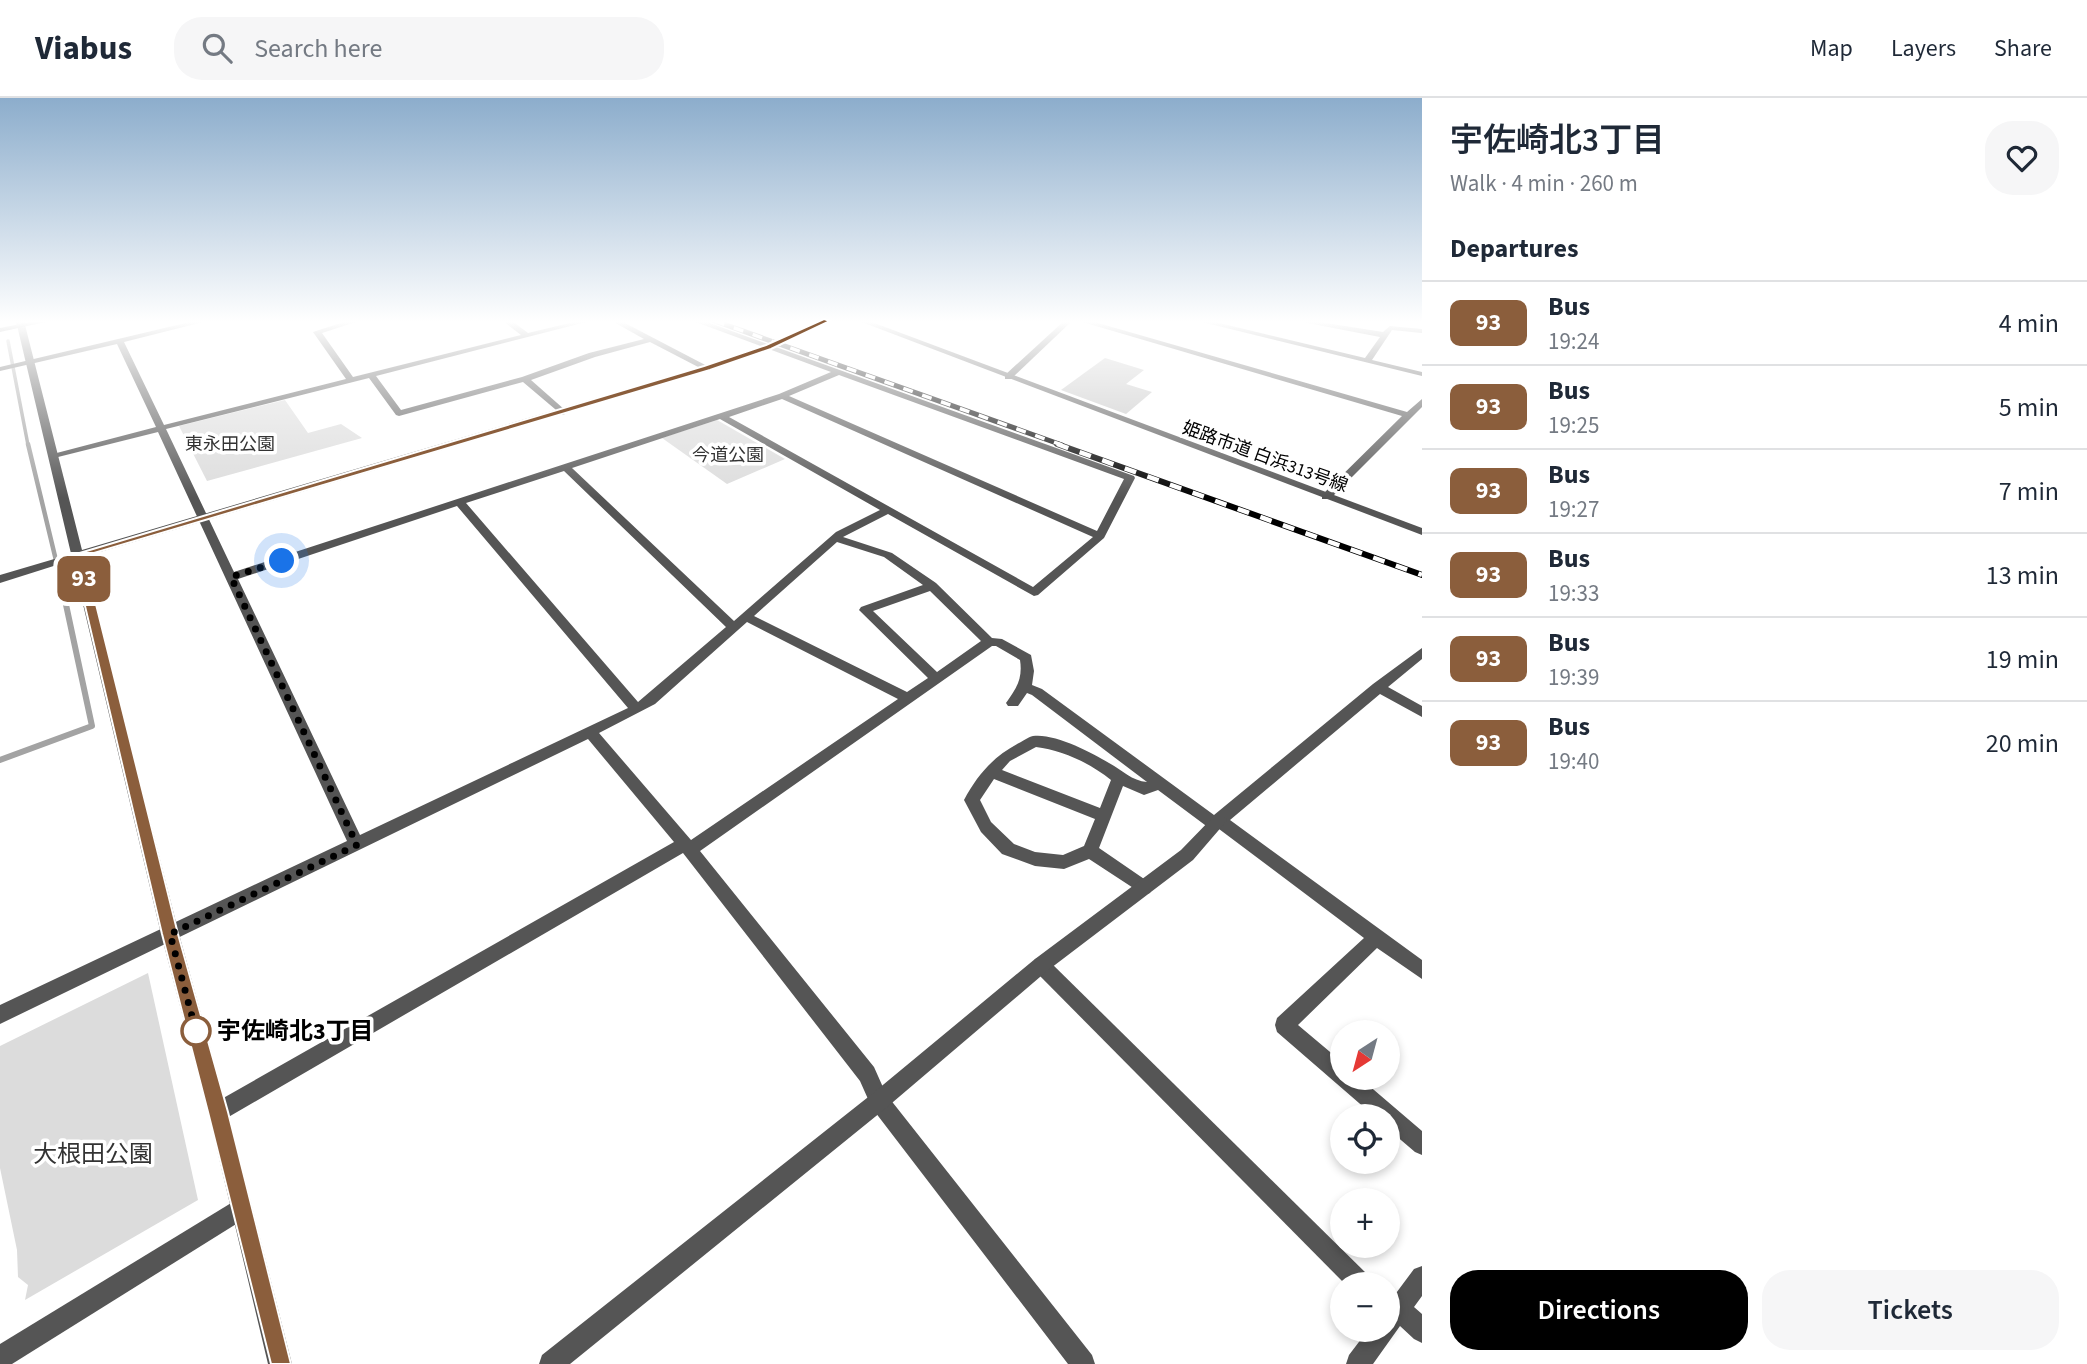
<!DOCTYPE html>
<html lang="en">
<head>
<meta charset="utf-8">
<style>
  :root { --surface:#fff; --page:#f6f6f7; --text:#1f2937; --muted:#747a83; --line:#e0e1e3; --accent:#000 }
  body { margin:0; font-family:"Source Sans 3","Noto Sans JP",sans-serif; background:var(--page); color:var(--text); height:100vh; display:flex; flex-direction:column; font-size:26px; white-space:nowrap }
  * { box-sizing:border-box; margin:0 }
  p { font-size:23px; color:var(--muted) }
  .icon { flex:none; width:38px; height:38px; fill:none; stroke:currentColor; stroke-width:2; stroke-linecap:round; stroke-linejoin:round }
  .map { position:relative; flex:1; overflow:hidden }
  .details { display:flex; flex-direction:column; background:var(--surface); width:665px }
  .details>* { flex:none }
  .badge { padding:0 14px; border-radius:10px; font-size:24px; line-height:46px }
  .needle { width:46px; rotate:216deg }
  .controls { position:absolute; left:1330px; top:922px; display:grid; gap:14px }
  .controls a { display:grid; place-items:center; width:70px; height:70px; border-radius:50%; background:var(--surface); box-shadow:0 4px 10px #0003; font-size:35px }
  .you { position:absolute; width:35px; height:35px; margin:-18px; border:5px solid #fff; border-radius:50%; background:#1a73e8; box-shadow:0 0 0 10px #1a73e833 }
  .map>.badge { position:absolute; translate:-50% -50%; box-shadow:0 0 0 4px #fff }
  h2 { padding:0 28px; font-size:26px; line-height:63px }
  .round { display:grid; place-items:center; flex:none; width:74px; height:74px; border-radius:28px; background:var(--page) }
  .summary { display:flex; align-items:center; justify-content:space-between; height:119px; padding:0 28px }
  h1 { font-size:33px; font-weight:600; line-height:52px }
  .button { display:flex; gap:14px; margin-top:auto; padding:14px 28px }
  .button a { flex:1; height:80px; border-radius:28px; background:var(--accent); color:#fff; font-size:28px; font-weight:600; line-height:80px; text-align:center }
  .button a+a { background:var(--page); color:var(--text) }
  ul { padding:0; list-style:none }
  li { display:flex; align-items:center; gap:21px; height:84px; padding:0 28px; border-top:2px solid var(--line) }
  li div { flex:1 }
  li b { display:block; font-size:26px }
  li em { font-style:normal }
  li .badge { min-width:77px; font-weight:700; text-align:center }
  header { display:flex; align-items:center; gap:42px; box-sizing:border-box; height:98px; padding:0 35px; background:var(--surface); border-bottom:2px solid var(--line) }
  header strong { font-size:33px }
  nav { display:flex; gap:38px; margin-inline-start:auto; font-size:24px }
  .search { width:490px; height:63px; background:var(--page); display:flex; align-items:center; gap:18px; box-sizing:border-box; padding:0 24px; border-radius:28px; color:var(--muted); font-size:26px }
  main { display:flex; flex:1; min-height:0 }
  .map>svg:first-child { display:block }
  .green { fill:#dcdcdc }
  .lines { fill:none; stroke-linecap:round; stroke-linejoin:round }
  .stream-far2 { stroke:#a3a3a3; stroke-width:3.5 }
  .stream-far1 { stroke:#a3a3a3; stroke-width:4.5 }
  .stream { stroke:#a3a3a3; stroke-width:6 }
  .building { fill:#c4c4c4 }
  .minor { fill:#555; fill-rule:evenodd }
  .tertiary { fill:#555; fill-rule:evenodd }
  .secondary { fill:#222; fill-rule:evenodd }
  .rail-far1-casing { stroke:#000; stroke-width:5 }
  .rail-casing { stroke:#000; stroke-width:6 }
  .rail-far1 { stroke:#fff; stroke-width:3.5; stroke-dasharray:10; stroke-linecap:butt }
  .rail { stroke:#fff; stroke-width:4.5; stroke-dasharray:12; stroke-linecap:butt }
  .line { fill:#8b5e3c; stroke:#fff; stroke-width:2 }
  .walk { stroke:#000; stroke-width:7; stroke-dasharray:0 12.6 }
  .stop-dot { fill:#fff; stroke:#8b5e3c; stroke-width:3.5 }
  .labels { text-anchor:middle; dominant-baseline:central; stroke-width:7; stroke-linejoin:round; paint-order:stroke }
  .far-park-label { font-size:18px; fill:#333; stroke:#fff }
  .far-street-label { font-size:18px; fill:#000; stroke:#fff }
  .near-stop-label { font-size:24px; font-weight:bold; fill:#000; stroke:#fff; text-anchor:start }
  .near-park-label { font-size:24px; fill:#333; stroke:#fff }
</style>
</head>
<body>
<header>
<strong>Viabus</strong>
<div class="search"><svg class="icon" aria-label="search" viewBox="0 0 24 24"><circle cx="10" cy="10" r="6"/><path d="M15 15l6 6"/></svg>Search here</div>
<nav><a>Map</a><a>Layers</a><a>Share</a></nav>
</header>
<main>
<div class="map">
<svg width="1422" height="1266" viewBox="0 0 1422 1266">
  <rect width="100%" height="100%" fill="#fff"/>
  <g class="green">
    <polygon points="285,302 308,335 341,326 362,340 207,383 179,328"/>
    <polygon points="717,322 785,361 727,386 662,340"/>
    <polygon points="148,875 198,1102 25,1202 28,1187 18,1179 17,1152 0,1070 0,948"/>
  </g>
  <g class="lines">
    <polyline class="stream-far2" points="8,243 28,347"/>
    <polyline class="stream-far1" points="28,346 66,504"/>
    <polyline class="stream" points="0,662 92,628 65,502"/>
  </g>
  <polygon class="building" points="1105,260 1144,272 1126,286 1152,294 1126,316 1061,292"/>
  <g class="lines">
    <g class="minor">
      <path d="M194,223H207L124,244L164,327L346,281L313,234L347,223H359L322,235L353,279L521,237L503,223H512L528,235L578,223H590L376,278L401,312L522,279L589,255L644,241L612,223H621L711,270L704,272L650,244L595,259L531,282L565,312V316L562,317L523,284L399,318L396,317L369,280L166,331L234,474L779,296L831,274L693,223H704L1134,378L1135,380L1104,440L1038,497L1034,498L888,416L843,439L892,455L936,485L992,540L1002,541L1031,557L1034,573L1032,587L1042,591L1214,717L1373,586L1422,550V561L1388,589L1422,608V619L1380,596L1230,722L1422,862V881L1377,850L1298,927L1342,964V980H1360L1422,1033V1057L1415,1054L1388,1031V1018H1374L1277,934L1275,927L1277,920L1364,840L1219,731L1214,732L1209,730L1158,692L1144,697L1123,688L1099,750L1150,785L1152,790L1150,795L1144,797L1089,761L1064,771L1035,768L1002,756L981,734L964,702C978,676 993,659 1019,645C1023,643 1028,639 1033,638C1054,635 1091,654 1109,665C1122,672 1132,683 1147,684L1032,597L1027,595L1018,608H1008L1006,605C1016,591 1023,581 1020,562L996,548H992L700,753L874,969L886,996L1092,1257L1095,1266H1068L872,1010L860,983L683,755L225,1021L218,1024L211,1021L208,1014L211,1007L674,744L588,641L0,926V907L347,743L158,334L54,360L49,357L156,329L117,246L0,273V269ZM839,277L1124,381L1097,433L789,298ZM782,301L1093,439L1033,489L729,319ZM720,321L880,412L836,434L734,523L572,370ZM564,373L726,529L638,604L466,405ZM457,408L628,610L360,737L238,481ZM837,444L884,459L923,487L861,509L859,512L928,580L907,594L754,518ZM930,493L981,543L937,574L873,513ZM747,524L898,601L691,742L599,635L655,606ZM1036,649C1062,652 1090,665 1111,682L1100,710L1002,672L1010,663ZM994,681L1095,721L1084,748L1063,757L1035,754L1014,746L991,724L980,702Z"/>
      <polygon points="1064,223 1072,223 1011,281 1005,281 1005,277"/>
      <polygon points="1079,223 1091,223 1407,314 1422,301 1422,309 1330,401 1322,401 1322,397 1402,318"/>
      <polygon points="1198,223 1211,223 1365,260 1380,239 1297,223 1313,223 1383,234 1390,228 1422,231 1422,235 1392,232 1372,262 1422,274 1422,278"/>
      <polygon points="78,454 82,455 82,459 0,485 0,477"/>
      <polygon points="1041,859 1047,861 1369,1178 1372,1186 1345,1186 1035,873 1032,867 1035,861"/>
      <polygon points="241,1099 249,1102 252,1110 249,1118 12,1266 0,1266 0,1246"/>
      <polygon points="1422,1168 1422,1198 1414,1209 1422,1216 1422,1245 1414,1241 1400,1228 1373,1266 1346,1266 1349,1257 1368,1232 1388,1232 1388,1206 1414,1171"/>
    </g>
    <g class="tertiary">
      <polygon points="16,223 24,223 82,452 704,268 766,247 820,223 830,223 772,251 710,272 83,459 179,836 228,1014 292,1266 268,1266 208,1014 161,836"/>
      <polygon points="859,223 869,223 1422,430 1422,437"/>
      <polygon points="1219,716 1224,718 1227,722 1224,726 1193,762 1047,873 886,1010 570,1266 539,1266 542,1257 872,996 1035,861 1181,752 1214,718"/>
    </g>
    <polygon class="secondary" points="35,223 50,223 0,234 0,230"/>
    <g class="rail-far1-casing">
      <polyline id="rail-far1" points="715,223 1062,347"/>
    </g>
    <g class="rail-casing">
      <polyline id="rail" points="1057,346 1422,477"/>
    </g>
    <use href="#rail-far1" class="rail-far1"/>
    <use href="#rail" class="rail"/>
  </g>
  <linearGradient id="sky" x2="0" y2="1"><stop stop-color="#8cadcc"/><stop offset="0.56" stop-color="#fff"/><stop offset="1" stop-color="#fff" stop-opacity="0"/></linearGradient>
  <rect width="1422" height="400" fill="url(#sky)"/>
  <polygon class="line" points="824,221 830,223 771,251 710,272 84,458 178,836 228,1014 291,1266 271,1266 208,1014 162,836 73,457 704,268 766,247"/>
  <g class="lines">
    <polyline class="walk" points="196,933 197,937 170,836 357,747 231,479 282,463"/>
  </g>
  <circle class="stop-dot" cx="196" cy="933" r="14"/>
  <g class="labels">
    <g class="far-park-label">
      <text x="230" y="346">東永田公園</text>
      <text x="728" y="357">今道公園</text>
    </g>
    <g class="far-street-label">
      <text transform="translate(1265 359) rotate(20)">姫路市道 白浜313号線</text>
    </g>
    <g class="near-stop-label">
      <text x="217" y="933">宇佐崎北3丁目</text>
    </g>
    <g class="near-park-label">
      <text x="93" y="1056">大根田公園</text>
    </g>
  </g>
</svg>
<div class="controls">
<a><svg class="needle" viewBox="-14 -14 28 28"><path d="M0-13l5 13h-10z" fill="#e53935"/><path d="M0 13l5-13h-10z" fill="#747a83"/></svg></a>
<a><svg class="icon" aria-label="locate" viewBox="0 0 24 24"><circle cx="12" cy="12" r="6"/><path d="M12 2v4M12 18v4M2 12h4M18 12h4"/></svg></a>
<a>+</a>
<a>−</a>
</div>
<div class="you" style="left:282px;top:463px"></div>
<b class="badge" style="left:84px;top:481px;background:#8b5e3c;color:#fff">93</b>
</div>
<section class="details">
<div class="summary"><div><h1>宇佐崎北3丁目</h1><p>Walk · 4 min · 260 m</p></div><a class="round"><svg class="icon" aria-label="heart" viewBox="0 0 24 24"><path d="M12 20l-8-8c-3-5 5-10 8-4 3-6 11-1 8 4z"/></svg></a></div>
<h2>Departures</h2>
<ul>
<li><span class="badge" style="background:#8b5e3c;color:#fff">93</span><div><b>Bus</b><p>19:24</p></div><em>4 min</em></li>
<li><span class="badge" style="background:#8b5e3c;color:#fff">93</span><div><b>Bus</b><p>19:25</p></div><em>5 min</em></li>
<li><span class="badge" style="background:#8b5e3c;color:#fff">93</span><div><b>Bus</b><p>19:27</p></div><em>7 min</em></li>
<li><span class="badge" style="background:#8b5e3c;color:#fff">93</span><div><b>Bus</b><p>19:33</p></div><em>13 min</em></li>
<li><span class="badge" style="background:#8b5e3c;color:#fff">93</span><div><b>Bus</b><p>19:39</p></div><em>19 min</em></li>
<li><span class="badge" style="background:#8b5e3c;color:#fff">93</span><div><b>Bus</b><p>19:40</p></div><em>20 min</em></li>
</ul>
<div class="button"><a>Directions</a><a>Tickets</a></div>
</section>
</main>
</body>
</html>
